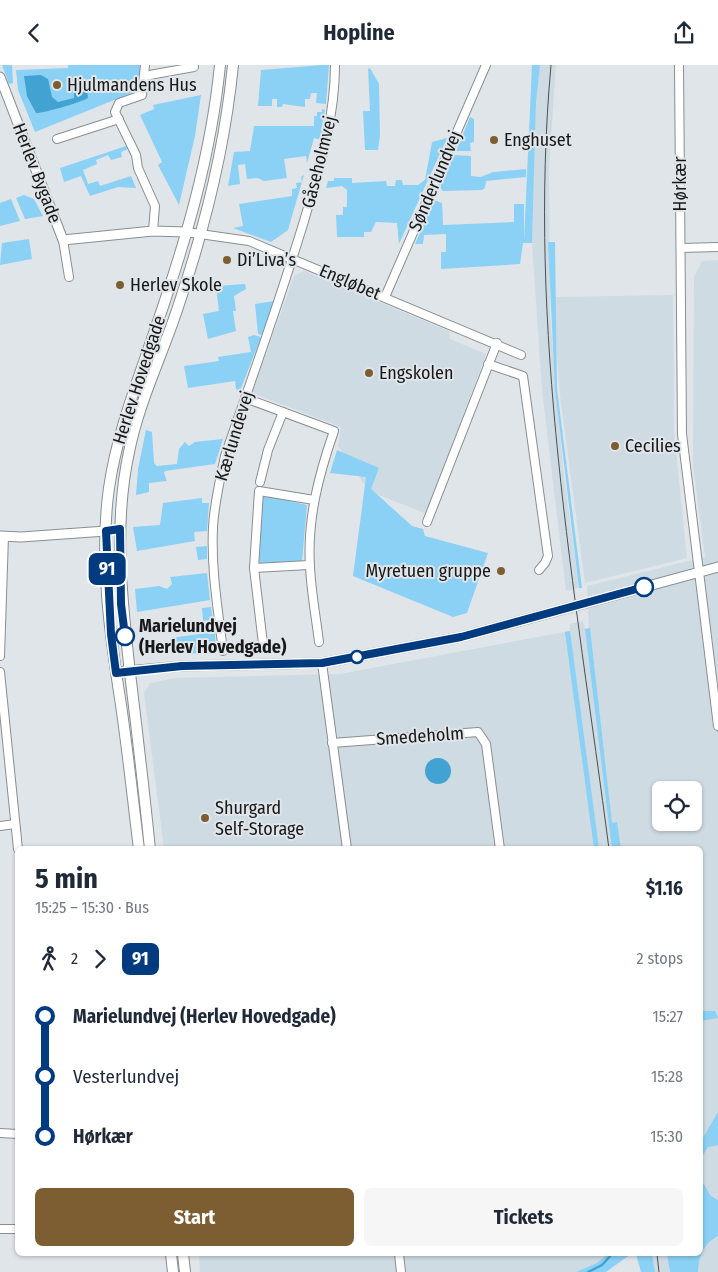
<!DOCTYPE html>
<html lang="en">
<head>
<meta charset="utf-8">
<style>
  :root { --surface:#fff; --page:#f6f6f7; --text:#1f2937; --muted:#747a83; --accent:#7d5e33 }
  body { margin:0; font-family:"Fira Sans Condensed",sans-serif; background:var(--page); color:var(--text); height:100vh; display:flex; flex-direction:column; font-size:19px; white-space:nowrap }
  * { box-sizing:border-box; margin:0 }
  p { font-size:16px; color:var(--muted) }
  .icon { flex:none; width:28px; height:28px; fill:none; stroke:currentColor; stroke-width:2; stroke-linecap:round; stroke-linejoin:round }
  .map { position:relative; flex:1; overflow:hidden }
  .side { position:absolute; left:15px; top:781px; width:688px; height:410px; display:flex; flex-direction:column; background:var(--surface); border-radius:8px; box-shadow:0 1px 4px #0004 }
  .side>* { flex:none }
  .badge { padding:0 10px; border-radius:8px; font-size:18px; line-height:32px }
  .fabs { position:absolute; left:652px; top:716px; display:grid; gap:10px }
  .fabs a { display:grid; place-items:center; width:50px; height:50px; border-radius:8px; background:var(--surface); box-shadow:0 1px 4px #0004; font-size:25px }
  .map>.badge { position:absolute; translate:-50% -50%; box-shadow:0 0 0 2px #fff }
  .legs { display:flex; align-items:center; gap:8px; height:55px; padding:0 20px; font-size:16px }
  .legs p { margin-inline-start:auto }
  .head { display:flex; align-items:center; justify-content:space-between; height:85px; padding:0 20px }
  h1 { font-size:28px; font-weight:700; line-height:38px }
  .action { display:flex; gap:10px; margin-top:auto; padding:10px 20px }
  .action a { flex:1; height:58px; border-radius:8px; background:var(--accent); color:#fff; font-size:20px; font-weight:700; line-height:58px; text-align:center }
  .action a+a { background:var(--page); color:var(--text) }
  ul { padding:0 20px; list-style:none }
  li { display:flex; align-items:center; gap:18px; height:60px; font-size:19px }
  li i { display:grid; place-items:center; width:8px; height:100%; margin:0 6px; background:currentColor }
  li i::after { content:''; width:12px; height:12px; margin:-6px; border:4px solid; border-radius:50%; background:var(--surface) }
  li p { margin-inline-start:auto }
  li:first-child i { background:linear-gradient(#0000 50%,currentColor 0) }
  li:last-child i { background:linear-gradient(currentColor 50%,#0000 0) }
  header { display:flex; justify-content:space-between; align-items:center; height:65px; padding:0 20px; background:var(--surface); font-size:22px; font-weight:700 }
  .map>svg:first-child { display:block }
  .built { fill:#cedbe3; fill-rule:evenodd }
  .green { fill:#8bd0f5 }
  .water { fill:#42a2d1 }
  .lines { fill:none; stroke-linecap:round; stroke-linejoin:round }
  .stream { stroke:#42a2d1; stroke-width:2.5 }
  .minor-casing { stroke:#898e91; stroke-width:10 }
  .tertiary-casing { stroke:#898e91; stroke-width:11 }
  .secondary-casing { stroke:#898e91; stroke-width:12 }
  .minor { stroke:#fff; stroke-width:8 }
  .tertiary { stroke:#fff; stroke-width:9 }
  .secondary { stroke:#fff; stroke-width:10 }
  .tram { stroke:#4d4f51; stroke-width:1 }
  .line-1-casing { stroke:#fff; stroke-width:11 }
  .line-1 { stroke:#003b80; stroke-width:8 }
  .poi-dot { fill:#7d5e33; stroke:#e0e5e9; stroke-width:2 }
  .stop-1-dot { fill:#fff; stroke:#003b80; stroke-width:2.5 }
  .labels { text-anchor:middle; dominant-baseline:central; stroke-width:4; stroke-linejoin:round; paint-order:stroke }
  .poi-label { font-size:18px; fill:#171819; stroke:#e0e5e9; text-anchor:start }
  .street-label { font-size:18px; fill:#171819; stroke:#e0e5e9 }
  .stop-label { font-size:18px; font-weight:bold; fill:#171819; stroke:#e0e5e9; text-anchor:start }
</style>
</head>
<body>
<header><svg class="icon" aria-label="back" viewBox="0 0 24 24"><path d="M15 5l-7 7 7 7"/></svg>Hopline<svg class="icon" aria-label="share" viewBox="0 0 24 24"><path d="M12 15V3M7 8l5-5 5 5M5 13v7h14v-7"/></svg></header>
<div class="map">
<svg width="718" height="1207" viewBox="0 0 718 1207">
  <rect width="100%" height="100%" fill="#e0e5e9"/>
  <g class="built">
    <polygon points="540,0 556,0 549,103 550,251 563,403 579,523 566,526 542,325 532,178 536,38"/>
    <path d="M718,195V1207H671L669,1199L670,1207H655L652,1189H700V784H164L144,628L150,618L175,613L340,609L570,566V559L583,556L585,564L589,563L587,521L705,492L693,400L694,212L702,196ZM661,725H694V758H661Z"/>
    <polygon points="304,206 449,266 450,274 486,289 427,449 369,426 338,381 341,362 252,328 294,211"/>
    <polygon points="673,230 674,367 687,493 585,518 560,331 553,232"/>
    <polygon points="199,1189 632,1189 596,1207 200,1207"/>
  </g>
  <g class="green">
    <polygon points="2,0 12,0 13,18 9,19"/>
    <polygon points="68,0 142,0 139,25 35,67 18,25 16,5 68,3"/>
    <polygon points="322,0 329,0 326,39 316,38 317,28 311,28 310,34 305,34 305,42 283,39 282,42 277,42 277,34 272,34 272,41 258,41 261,5"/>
    <polygon points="532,0 540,0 536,38 532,178 523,178 520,199 441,204 441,187 446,187 446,169 424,170 423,179 415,179 434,135 442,138 443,160 514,157 514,139 524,139 524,176"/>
    <polygon points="370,3 379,19 380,70 378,85 365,85 363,46 370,46 368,4"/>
    <polygon points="201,30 195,71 179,140 158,100 162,97 140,50 154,44 153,40"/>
    <polygon points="322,44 325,45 321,66 324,68 322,75 314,73 307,98 306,91 284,94 287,113 264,116 258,113 247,114 245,99 238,100 240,119 228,121 234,87 250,86 254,61 314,61 314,51 317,51 317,47 322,47"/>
    <polygon points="470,52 474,54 474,77 470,78 471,86 456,86"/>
    <polygon points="447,73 399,179 397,158 376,157 371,167 364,167 364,172 337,172 336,150 343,150 343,142 347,142 347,125 342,121 326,123 328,116 334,116 334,113 352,113 352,118 386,116 387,121 395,121 396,115 402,115 403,120 418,120 425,115 432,77"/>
    <polygon points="126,81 128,84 121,87 122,92 111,95 108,90 96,95 97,99 83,105 88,119 98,116 100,121 131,111 136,123 118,122 90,131 81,111 64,117 60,103"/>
    <polygon points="454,90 471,91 471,111 481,112 493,107 526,104 526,112 486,116 485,123 482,125 443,126 440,122"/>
    <polygon points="304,110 288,165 271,177 233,163 243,161 239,139 292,131 292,124 297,123 296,118 302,117 301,112"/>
    <polygon points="24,130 34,134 43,151 25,154 16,133"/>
    <polygon points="11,134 20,156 0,161 0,138"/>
    <polygon points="29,174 32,194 0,200 2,178"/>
    <polygon points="548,177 555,177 557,324 582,523 579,523 555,324"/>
    <polygon points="245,219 246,224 234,231 236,246 233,246 236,266 208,274 203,249 219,246 216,221"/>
    <polygon points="274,236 262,270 258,269 255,239"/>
    <polygon points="254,270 261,272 240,326 236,324 235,316 188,323 184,301 219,296 218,292 251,287 248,272"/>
    <polygon points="146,365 152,367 154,398 157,401 177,399 179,384 185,377 189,381 195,377 223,374 215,399 165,406 164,408 167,416 149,418 149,427 136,430 138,404"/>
    <polygon points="337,385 379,403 371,424 412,461 423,464 425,471 488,488 467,548 453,552 353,511 366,412 330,408"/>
    <polygon points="262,430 307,440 302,496 259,498"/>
    <polygon points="202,433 202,438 209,438 207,466 194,467 195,476 137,486 133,462 160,460 163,438"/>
    <polygon points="207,481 207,494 198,495 196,482"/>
    <polygon points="207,508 210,535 137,547 135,524 159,521 167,524 172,519 170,512"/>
    <polygon points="211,542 213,555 203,556 202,543"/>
    <polygon points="590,563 612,758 617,757 621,784 612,784 585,564"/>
    <polygon points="570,566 599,784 594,784 565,567"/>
    <polygon points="215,567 216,585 213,588 171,589 170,573"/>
    <polygon points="700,946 715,946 718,953 700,956"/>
    <polygon points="718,1047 718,1080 708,1082 700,1095 700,1078"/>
    <path d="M700,1113L711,1131L718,1135V1171C703,1179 699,1191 698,1207H670L667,1189H700Z"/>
    <polygon points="608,1189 631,1189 606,1207 576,1207 597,1198"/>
    <polygon points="636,1189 652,1189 655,1207 641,1207"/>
  </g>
  <g class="water">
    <path d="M41,10L48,14L52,32L58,37L74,33V16L82,13L86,16L88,33C82,37 41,49 36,48L27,31L24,11Z"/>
    <circle cx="438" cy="706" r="13"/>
  </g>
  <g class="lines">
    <polyline class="stream" points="588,1207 602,1200 612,1189"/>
    <g class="minor-casing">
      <g id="minor">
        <polyline points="145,0 142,30 119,38 115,47 136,90 138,103 155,141 153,166"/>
        <polyline points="679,0 682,369 718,661"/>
        <polyline points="144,11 194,2"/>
        <polyline points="57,74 119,54"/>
        <polyline points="186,167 249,176 521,290"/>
        <polyline points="63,175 69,212"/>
        <polyline points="681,183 718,182"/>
        <polyline points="385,232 486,0"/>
        <polyline points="488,299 523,311 548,491 545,498 539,505"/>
        <path d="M245,333L334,366C319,409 307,454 310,501C311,526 316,552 319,577"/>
        <polyline points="260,417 268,385 283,347"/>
        <polyline points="427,457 497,278"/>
        <polyline points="254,503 309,500"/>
        <polyline points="263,579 254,503 259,426 314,435"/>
        <path d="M223,586C218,545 211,504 213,463C214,439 220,415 225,391C252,313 280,235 304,156C319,105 335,54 335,0"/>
        <polyline points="0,591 4,471"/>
        <polyline points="322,598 347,784"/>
        <polyline points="0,607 18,784"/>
        <polyline points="332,678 478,667 486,679 500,784"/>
        <polyline points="0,761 15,759"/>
        <polyline points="0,1068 18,1069"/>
        <polyline points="0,1164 18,1164"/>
        <polyline points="399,1189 401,1207"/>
      </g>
    </g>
    <g class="tertiary-casing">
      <g id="tertiary">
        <polyline points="0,12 63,175 153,166 186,167"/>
        <polyline points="0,471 21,472 106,466"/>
        <polyline points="116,607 182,601 322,598 461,572 718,502"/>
      </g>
    </g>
    <g class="secondary-casing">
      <g id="secondary">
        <path d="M139,784C133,736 128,688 121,640C110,570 99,494 109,423C117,368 137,318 155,265C185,179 211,91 220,0"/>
        <path d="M150,784C144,725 137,666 130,608C122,535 113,461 129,387C139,336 163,289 179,239C205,162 225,81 233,0"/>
        <polyline points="171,1189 173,1207"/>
        <polyline points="183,1189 185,1207"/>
      </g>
    </g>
    <use href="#minor" class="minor"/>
    <use href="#tertiary" class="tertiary"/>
    <use href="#secondary" class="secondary"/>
    <g class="tram">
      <path d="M551,0C527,264 575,523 609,784"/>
      <polyline points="657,1189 659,1207"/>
    </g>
  </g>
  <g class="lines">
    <g class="line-1-casing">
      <polyline id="line-1" points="125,571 121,539 120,464 106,466 111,569 116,608 182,601 322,598 461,572 644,522"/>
    </g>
    <use href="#line-1" class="line-1"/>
  </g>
  <g class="poi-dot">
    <circle cx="57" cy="20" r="5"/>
    <circle cx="494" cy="75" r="5"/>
    <circle cx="227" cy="195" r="5"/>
    <circle cx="120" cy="220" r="5"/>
    <circle cx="369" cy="308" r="5"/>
    <circle cx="615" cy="381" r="5"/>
    <circle cx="501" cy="506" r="5"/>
    <circle cx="205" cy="753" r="5"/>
  </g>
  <g class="stop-1-dot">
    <circle cx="644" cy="522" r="9"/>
    <circle cx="125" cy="571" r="9"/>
    <circle cx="357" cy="592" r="6"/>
  </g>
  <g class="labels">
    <g class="poi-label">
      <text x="67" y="20">Hjulmandens Hus</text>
      <text x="504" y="75">Enghuset</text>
      <text x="237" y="195">Di’Liva’s</text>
      <text x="130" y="220">Herlev Skole</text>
      <text x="379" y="308">Engskolen</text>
      <text x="625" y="381">Cecilies</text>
      <text x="491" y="506" text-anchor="end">Myretuen gruppe</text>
      <text x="215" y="743">Shurgard<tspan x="215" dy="21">Self-Storage</tspan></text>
    </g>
    <g class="street-label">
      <text transform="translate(319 97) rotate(-76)">Gåseholmvej</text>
      <text transform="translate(37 108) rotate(69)">Herlev Bygade</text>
      <text transform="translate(435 116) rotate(-67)">Sønderlundvej</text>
      <text transform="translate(680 119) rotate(-90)">Hørkær</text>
      <text transform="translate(350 217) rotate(23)">Engløbet</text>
      <text transform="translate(139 315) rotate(-72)">Herlev Hovedgade</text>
      <text transform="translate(234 371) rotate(-73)">Kærlundevej</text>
      <text transform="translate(420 671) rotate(-4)">Smedeholm</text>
    </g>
    <g class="stop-label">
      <text x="139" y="561">Marielundvej<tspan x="139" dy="21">(Herlev Hovedgade)</tspan></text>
    </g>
  </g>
</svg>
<div class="fabs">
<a><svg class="icon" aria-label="locate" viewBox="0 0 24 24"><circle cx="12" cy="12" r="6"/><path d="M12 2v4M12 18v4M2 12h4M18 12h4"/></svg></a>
</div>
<b class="badge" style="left:107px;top:504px;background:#003b80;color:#fff">91</b>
<section class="side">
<div class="head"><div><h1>5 min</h1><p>15:25 – 15:30 · Bus</p></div><b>$1.16</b></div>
<div class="legs"><svg class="icon" aria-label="walk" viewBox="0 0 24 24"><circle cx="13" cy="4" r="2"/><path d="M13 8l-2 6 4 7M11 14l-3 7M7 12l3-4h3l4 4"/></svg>2<svg class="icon" aria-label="forward" viewBox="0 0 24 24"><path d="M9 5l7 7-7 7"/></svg><b class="badge" style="background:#003b80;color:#fff">91</b><p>2 stops</p></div>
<ul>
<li><i style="color:#003b80"></i><b>Marielundvej (Herlev Hovedgade)</b><p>15:27</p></li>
<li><i style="color:#003b80"></i><span>Vesterlundvej</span><p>15:28</p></li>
<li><i style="color:#003b80"></i><b>Hørkær</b><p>15:30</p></li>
</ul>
<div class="action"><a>Start</a><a>Tickets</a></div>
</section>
</div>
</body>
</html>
